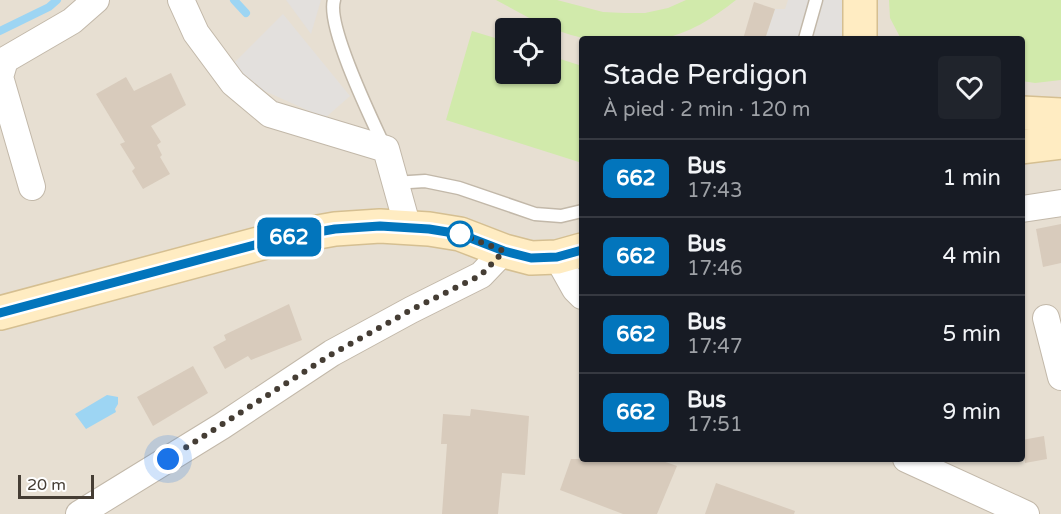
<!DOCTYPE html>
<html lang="fr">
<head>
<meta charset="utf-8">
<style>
  :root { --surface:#171b24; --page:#20242c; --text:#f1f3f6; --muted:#9ea1a6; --line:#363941 }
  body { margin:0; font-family:"Varela Round",sans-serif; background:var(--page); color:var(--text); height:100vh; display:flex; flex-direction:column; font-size:22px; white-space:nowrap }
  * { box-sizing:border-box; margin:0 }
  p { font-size:20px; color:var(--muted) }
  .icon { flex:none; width:33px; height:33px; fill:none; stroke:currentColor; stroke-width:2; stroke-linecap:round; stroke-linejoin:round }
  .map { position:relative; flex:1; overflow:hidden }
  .details { position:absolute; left:579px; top:36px; width:446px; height:426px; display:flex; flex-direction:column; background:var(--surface); border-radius:6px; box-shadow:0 2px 4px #0004 }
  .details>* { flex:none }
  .badge { padding:0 12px; border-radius:9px; font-size:21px; line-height:39px }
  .tools { position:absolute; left:495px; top:18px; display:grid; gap:12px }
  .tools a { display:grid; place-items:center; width:66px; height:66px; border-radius:6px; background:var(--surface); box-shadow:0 2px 4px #0004; font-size:30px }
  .scale { position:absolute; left:18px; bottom:15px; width:76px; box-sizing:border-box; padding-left:6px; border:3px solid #453d34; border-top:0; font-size:16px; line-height:21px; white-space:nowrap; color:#453d34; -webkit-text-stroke:4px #fff; paint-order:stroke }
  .you { position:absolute; width:30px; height:30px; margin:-15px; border:4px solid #fff; border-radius:50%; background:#1a73e8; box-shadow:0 0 0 9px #1a73e833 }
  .map>.badge { position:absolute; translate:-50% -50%; box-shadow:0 0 0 3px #fff }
  .round { display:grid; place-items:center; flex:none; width:63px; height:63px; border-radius:6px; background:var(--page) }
  .overview { display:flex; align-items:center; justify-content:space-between; height:102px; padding:0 24px }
  h1 { font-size:28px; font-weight:600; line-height:45px }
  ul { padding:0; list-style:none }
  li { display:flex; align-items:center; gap:18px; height:78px; padding:0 24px; border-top:2px solid var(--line) }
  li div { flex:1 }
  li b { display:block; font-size:22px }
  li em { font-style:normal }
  li .badge { min-width:66px; font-weight:700; text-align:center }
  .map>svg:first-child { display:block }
  .residential { fill:#e7dfd2; fill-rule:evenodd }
  .green { fill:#d1eaab }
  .parking { fill:#e3e0dd }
  .water { fill:#9dd5f3 }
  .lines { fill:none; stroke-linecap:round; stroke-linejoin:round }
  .stream { stroke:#9dd5f3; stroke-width:8 }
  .building { fill:#d8cbbc }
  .service-casing { stroke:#c2b8a9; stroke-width:15 }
  .minor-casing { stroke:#c2b8a9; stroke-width:28 }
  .secondary-casing { stroke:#d5bf91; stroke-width:36 }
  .service { stroke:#fff; stroke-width:12 }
  .minor { stroke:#fff; stroke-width:26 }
  .secondary { stroke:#ffecc2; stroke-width:33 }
  .line-casing { stroke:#fff; stroke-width:14 }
  .line { stroke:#0275bc; stroke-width:9 }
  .walk { stroke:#453d34; stroke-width:6; stroke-dasharray:0 10.8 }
  .stop-dot { fill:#fff; stroke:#0275bc; stroke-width:3 }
</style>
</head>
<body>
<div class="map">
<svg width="1061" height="514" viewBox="0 0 1061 514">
  <rect width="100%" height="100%" fill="#f3eee4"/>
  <path class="residential" d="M0,0H1061V514H0ZM506,28H550V74H506ZM582,39H1022V459H582Z"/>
  <g class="green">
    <path d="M496,0H557L603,12L624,13H645L668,8L686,0H736C713,18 689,34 660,39H587L571,35L544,26Z"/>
    <polygon points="889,0 1061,0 1061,80 1035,83 1022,81 1022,39 901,39 890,18"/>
    <polygon points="472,31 505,41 506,74 550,74 551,56 582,66 582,163 446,120"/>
  </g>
  <g class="parking">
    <polygon points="286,0 321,0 311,34"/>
    <polygon points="788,0 845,0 845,23 841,39 765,39 775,9 785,9"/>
    <polygon points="283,14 350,96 325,118 251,85 234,63"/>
  </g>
  <polygon class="water" points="107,395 118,397 118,404 115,409 116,412 86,429 75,414"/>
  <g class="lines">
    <g class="stream">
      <polyline points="234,0 246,13"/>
      <polyline points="0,31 49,7 57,0"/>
    </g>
  </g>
  <g class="building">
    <polygon points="754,2 775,9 765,39 743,39"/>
    <polygon points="171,73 186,105 151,126 161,142 157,145 162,155 160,157 170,174 143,189 132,171 135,168 120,144 125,142 96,94 126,77 134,91"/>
    <polygon points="1061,224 1061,263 1043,267 1036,229"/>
    <polygon points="289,304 302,340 251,360 248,356 225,369 213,347 226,340 224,335"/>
    <polygon points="193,366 208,393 153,426 137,397"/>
    <polygon points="471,409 529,416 525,475 502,473 498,514 442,514 447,444 441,444 443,414 470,416"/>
    <polygon points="1044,436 1047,459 1025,463 1022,440"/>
    <polygon points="571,459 657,459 677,466 657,514 623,514 560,490"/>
    <polygon points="716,483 795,511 794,514 705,514"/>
  </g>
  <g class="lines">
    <g class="service-casing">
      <g id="service">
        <path d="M334,0C326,26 372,120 385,148"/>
        <polyline points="805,39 816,0"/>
        <polyline points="394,183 425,181 459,188 535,214 561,216 582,211"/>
      </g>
    </g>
    <g class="minor-casing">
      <g id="minor">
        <polyline points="181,0 196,33 233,83 270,114 386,149 408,228"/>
        <polyline points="32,187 0,77 5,60 72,21 96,0"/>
        <polyline points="1022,209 1061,203"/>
        <polyline points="557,257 575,289 582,296"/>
        <polyline points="1046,318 1061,377"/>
        <polyline points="906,459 1026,514"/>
        <polyline points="79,514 222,426 332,353 411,310 481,275 504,251"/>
      </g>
    </g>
    <g class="secondary-casing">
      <g id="secondary">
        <polyline points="860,0 860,39"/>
        <polyline points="1022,113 1061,115"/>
        <polyline points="1022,147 1061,142"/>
        <polyline points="0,313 273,240 335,229 380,226 429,229 460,234 504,251 531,258 557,257 582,250"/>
      </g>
    </g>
    <use href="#service" class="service"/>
    <use href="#minor" class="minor"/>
    <use href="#secondary" class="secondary"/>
  </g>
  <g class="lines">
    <g class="line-casing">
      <polyline id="line" points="0,313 273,240 335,229 380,226 429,229 460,234 504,251 531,258 557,257 582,250"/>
    </g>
    <use href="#line" class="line"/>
    <polyline class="walk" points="168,459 332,354 411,310 481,275 504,251 460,234"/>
  </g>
  <circle class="stop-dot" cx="460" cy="234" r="12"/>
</svg>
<div class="tools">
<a><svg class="icon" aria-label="locate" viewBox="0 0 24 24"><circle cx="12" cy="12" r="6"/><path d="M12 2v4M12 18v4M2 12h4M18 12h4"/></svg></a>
</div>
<div class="scale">20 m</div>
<div class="you" style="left:168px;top:459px"></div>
<b class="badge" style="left:289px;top:237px;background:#0275bc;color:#fff">662</b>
<section class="details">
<div class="overview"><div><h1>Stade Perdigon</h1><p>À pied · 2 min · 120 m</p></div><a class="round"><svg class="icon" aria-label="heart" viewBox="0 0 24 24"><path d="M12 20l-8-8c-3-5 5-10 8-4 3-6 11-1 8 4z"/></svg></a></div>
<ul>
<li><span class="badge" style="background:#0275bc;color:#fff">662</span><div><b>Bus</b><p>17:43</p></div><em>1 min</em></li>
<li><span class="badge" style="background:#0275bc;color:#fff">662</span><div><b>Bus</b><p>17:46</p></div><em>4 min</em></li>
<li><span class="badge" style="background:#0275bc;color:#fff">662</span><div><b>Bus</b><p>17:47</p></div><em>5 min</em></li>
<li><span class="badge" style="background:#0275bc;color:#fff">662</span><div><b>Bus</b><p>17:51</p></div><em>9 min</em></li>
</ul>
</section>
</div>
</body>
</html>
